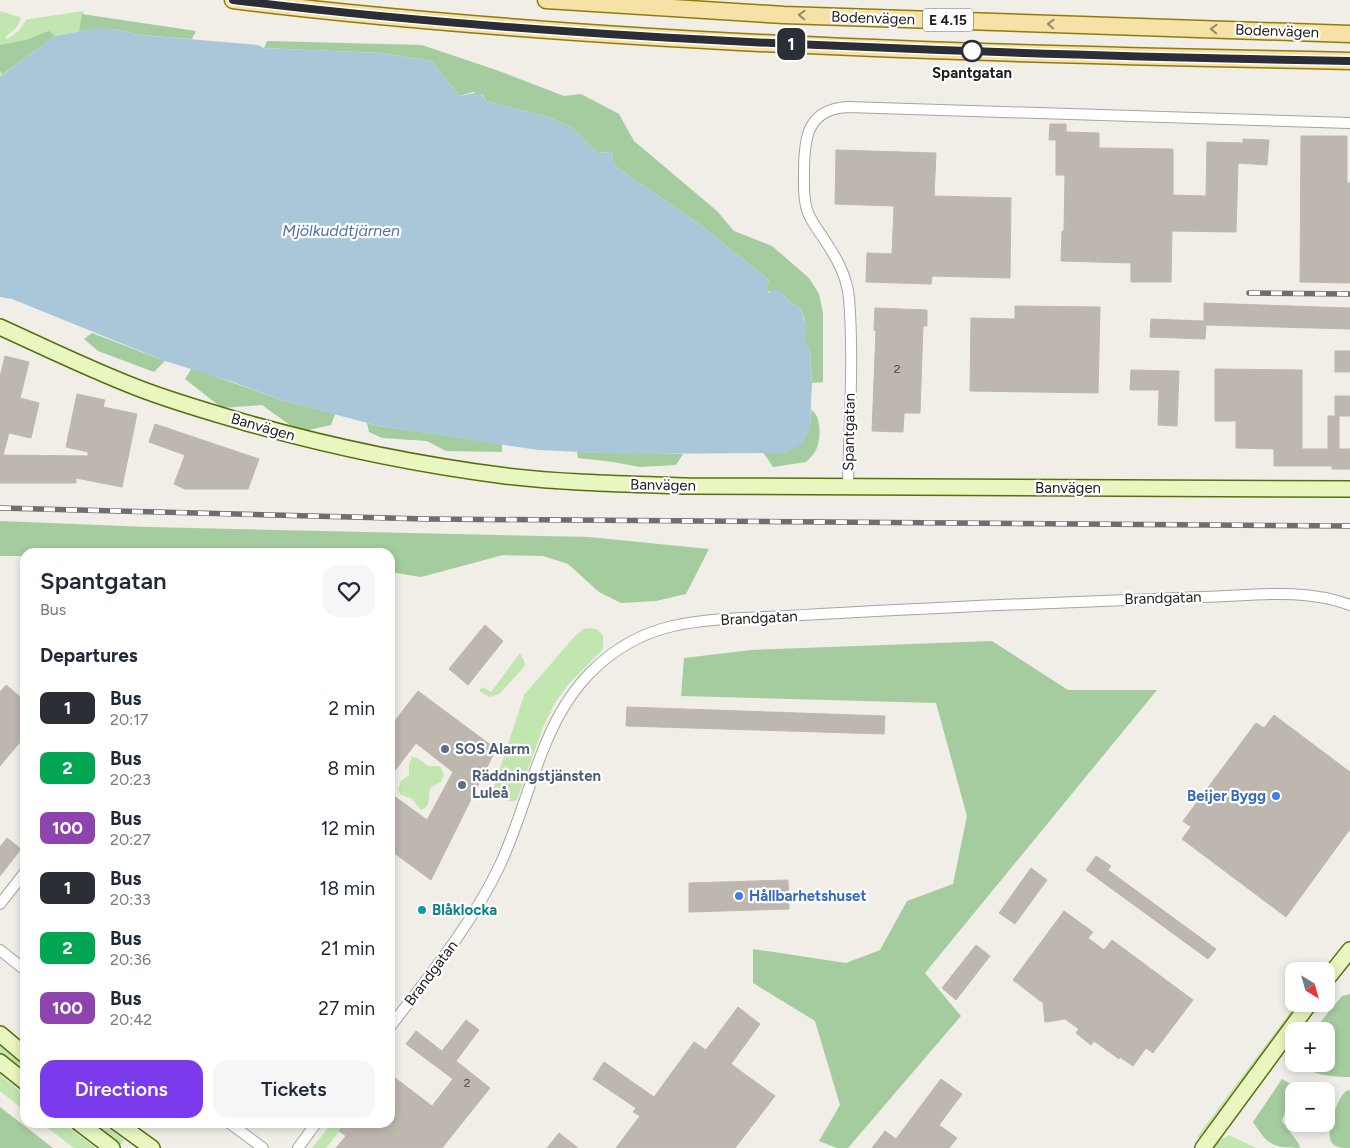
<!DOCTYPE html>
<html lang="en">
<head>
<meta charset="utf-8">
<style>
  :root { --surface:#fff; --page:#f6f6f7; --text:#1f2937; --muted:#747a83; --accent:#7c3aed }
  body { margin:0; font-family:Figtree,sans-serif; background:var(--page); color:var(--text); height:100vh; display:flex; flex-direction:column; font-size:19px; white-space:nowrap }
  * { box-sizing:border-box; margin:0 }
  p { font-size:16px; color:var(--muted) }
  .icon { flex:none; width:28px; height:28px; fill:none; stroke:currentColor; stroke-width:2; stroke-linecap:round; stroke-linejoin:round }
  .map { position:relative; flex:1; overflow:hidden }
  .details { position:absolute; left:20px; top:548px; width:375px; height:580px; display:flex; flex-direction:column; background:var(--surface); border-radius:15px; box-shadow:0 2px 8px #0003 }
  .details>* { flex:none }
  .badge { padding:0 10px; border-radius:8px; font-size:18px; line-height:32px }
  .needle { width:32px; rotate:143deg }
  .controls { position:absolute; left:1285px; top:962px; display:grid; gap:10px }
  .controls a { display:grid; place-items:center; width:50px; height:50px; border-radius:10px; background:var(--surface); box-shadow:0 2px 8px #0003; font-size:25px }
  .map>.badge { position:absolute; translate:-50% -50%; box-shadow:0 0 0 2px #fff }
  h2 { padding:0 20px; font-size:19px; line-height:45px }
  .round { display:grid; place-items:center; flex:none; width:52px; height:52px; border-radius:15px; background:var(--page) }
  .overview { display:flex; align-items:center; justify-content:space-between; height:85px; padding:0 20px }
  h1 { font-size:24px; font-weight:600; line-height:38px }
  .button { display:flex; gap:10px; margin-top:auto; padding:10px 20px }
  .button a { flex:1; height:58px; border-radius:15px; background:var(--accent); color:#fff; font-size:20px; font-weight:600; line-height:58px; text-align:center }
  .button a+a { background:var(--page); color:var(--text) }
  ul { padding:0; list-style:none }
  li { display:flex; align-items:center; gap:15px; height:60px; padding:0 20px }
  li div { flex:1 }
  li b { display:block; font-size:19px }
  li em { font-style:normal }
  li .badge { min-width:55px; font-weight:700; text-align:center }
  .map>svg:first-child { display:block }
  .grass { fill:#c2e6b0 }
  .forest { fill:#a4cc9e }
  .water { fill:#aac7da }
  .building { fill:#bdb7b0; stroke:#c0b8aa }
  .lines { fill:none; stroke-linecap:round; stroke-linejoin:round }
  .street-casing { stroke:#a4a4a4; stroke-width:12 }
  .secondary-casing { stroke:#55710c; stroke-width:18 }
  .primary-casing { stroke:#917c0a; stroke-width:19 }
  .street { stroke:#fff; stroke-width:10 }
  .secondary { stroke:#e9f6bf; stroke-width:15 }
  .primary { stroke:#f6e1a6; stroke-width:16 }
  .rail-casing { stroke:#6e6e6e; stroke-width:5.5 }
  .rail { stroke:#fff; stroke-width:4; stroke-dasharray:11; stroke-linecap:butt }
  .oneway { stroke:#968a6a }
  .line-casing { stroke:#fff; stroke-width:11 }
  .line { stroke:#2c2e35; stroke-width:8 }
  .stop-dot { fill:#fff; stroke:#2c2e35; stroke-width:2.5 }
  .service-dot { fill:#5c6f8a; stroke:#fff; stroke-width:2 }
  .shop-dot { fill:#3f7fe0; stroke:#fff; stroke-width:2 }
  .culture-dot { fill:#0f9aa8; stroke:#fff; stroke-width:2 }
  .labels { text-anchor:middle; dominant-baseline:central; stroke-width:4.5; stroke-linejoin:round; paint-order:stroke }
  .number-label { font-size:12px; fill:#474644 }
  .shield { fill:#fff; stroke:#636363; stroke-width:1 }
  .shield-label { font-size:14px; font-weight:bold; fill:#202020 }
  .street-label { font-size:15px; fill:#202020; stroke:#fff }
  .stop-label { font-size:15px; font-weight:bold; fill:#202020; stroke:#fff }
  .service-label { font-size:15px; font-weight:bold; fill:#4e5e75; stroke:#fff; text-anchor:start }
  .shop-label { font-size:15px; font-weight:bold; fill:#366cbe; stroke:#fff; text-anchor:end }
  .culture-label { font-size:15px; font-weight:bold; fill:#0d838f; stroke:#fff; text-anchor:start }
  .water-label { font-size:16px; font-style:italic; fill:#526faa; stroke:#fff }
</style>
</head>
<body>
<div class="map">
<svg width="1350" height="1148" viewBox="0 0 1350 1148">
  <rect width="100%" height="100%" fill="#f0eee7"/>
  <g class="grass">
    <polygon points="0,11 20,17 21,19 16,28 5,37 7,39 19,31 26,20 30,19 84,11 79,31 55,36 0,77"/>
    <path d="M591,628L598,630L603,635V649L567,686L555,703L543,727L517,800C508,803 500,800 494,792V787L524,695L574,637L583,629Z"/>
    <polygon points="520,653 525,663 525,666 499,694 490,697 479,691 482,687 491,692"/>
    <path d="M412,757L418,758L428,766H440L444,774L441,782L430,788C428,797 432,806 421,810L411,798L401,795L398,790L401,781L409,775V765Z"/>
    <polygon points="1294,1007 1294,1012 1204,1134 1200,1138 1197,1137"/>
    <polygon points="0,1046 25,1066 25,1074 0,1054"/>
    <polygon points="0,1075 25,1095 25,1111 0,1091"/>
    <polygon points="41,1123 62,1123 96,1148 74,1148"/>
    <polygon points="90,1123 101,1123 124,1140 121,1145"/>
    <polygon points="332,1123 346,1123 326,1148 312,1148"/>
    <polygon points="1229,1135 1256,1148 1213,1148 1218,1141"/>
  </g>
  <g class="forest">
    <polygon points="82,14 196,31 192,39 141,35 113,29 79,31"/>
    <polygon points="49,31 55,36 3,74 0,71 0,45 26,40"/>
    <polygon points="267,41 422,45 499,71 564,96 581,94 619,114 634,141 717,211 734,231 772,246 809,278 819,294 823,313 823,382 812,383 810,351 804,339 805,323 804,317 801,309 787,300 784,295 767,291 766,288 769,280 699,224 618,168 612,161 613,152 597,153 571,127 548,117 486,101 483,95 473,92 459,96 432,61 381,53 264,48"/>
    <polygon points="92,333 165,361 154,372 98,351 84,339"/>
    <polygon points="192,368 281,400 335,414 331,425 304,431 294,428 262,405 222,408 185,379"/>
    <path d="M811,410C822,415 821,441 816,450C814,454 809,459 806,462L773,467L763,452L784,453L810,424Z"/>
    <polygon points="367,423 379,426 502,444 502,452 446,451 427,441 382,438 369,432"/>
    <polygon points="577,452 683,454 676,465 640,467 613,462 578,458"/>
    <polygon points="0,521 149,527 589,537 709,549 686,594 656,601 621,603 599,592 568,564 543,556 503,555 421,577 390,572 390,552 25,552 25,556 0,556"/>
    <polygon points="992,641 1068,690 1157,690 925,973 961,1016 848,1148 837,1148 819,1141 840,1105 815,1021 753,983 753,949 846,963 880,950 907,901 953,884 967,816 936,703 681,696 684,658 751,650"/>
    <path d="M1350,994V1077C1331,1077 1313,1075 1297,1064H1326V1031H1313L1342,996Z"/>
    <path d="M1282,1079L1294,1086L1282,1121L1299,1144L1300,1148C1272,1148 1268,1145 1253,1122Z"/>
    <path d="M1350,1090V1148C1344,1148 1336,1148 1332,1143C1324,1132 1337,1099 1346,1091Z"/>
    <polygon points="0,1107 53,1148 0,1148"/>
  </g>
  <polygon class="water" points="96,28 113,29 141,35 258,45 264,48 381,53 432,61 459,96 480,92 486,101 548,117 571,127 597,153 613,152 612,161 618,168 699,224 769,280 766,288 767,291 770,293 775,289 780,290 787,300 801,309 806,327 804,333 808,333 805,339 810,351 812,383 810,424 808,433 802,444 784,453 623,454 538,450 379,426 281,400 230,381 165,361 12,299 0,297 0,77 55,36"/>
  <g class="building">
    <polygon points="1050,124 1066,124 1066,132 1099,133 1099,148 1173,149 1173,195 1206,196 1207,142 1243,143 1243,139 1269,140 1267,165 1238,163 1236,232 1172,231 1171,282 1131,282 1131,263 1061,261 1062,231 1064,231 1065,175 1056,175 1056,140 1049,140"/>
    <polygon points="1301,136 1347,136 1347,183 1350,183 1350,283 1300,282"/>
    <polygon points="836,150 936,153 934,196 1011,198 1010,278 932,276 931,284 866,282 867,253 892,254 894,206 835,204"/>
    <polygon points="1204,303 1350,308 1350,329 1206,325 1205,339 1150,337 1151,319 1204,321"/>
    <polygon points="1015,306 1100,307 1098,393 970,391 971,318 1015,319"/>
    <polygon points="875,308 927,310 927,326 923,326 920,413 904,413 903,432 872,431 876,331 874,330"/>
    <rect x="1335" y="351" width="15" height="21"/>
    <polygon points="5,356 29,362 20,398 39,403 31,438 9,433 3,455 0,454 0,377"/>
    <polygon points="1215,369 1302,370 1302,449 1328,449 1328,416 1335,416 1335,396 1350,396 1350,416 1339,416 1339,449 1350,449 1350,469 1332,469 1332,466 1274,466 1274,449 1236,448 1236,421 1215,421"/>
    <polygon points="1131,370 1179,371 1177,426 1158,425 1159,390 1130,390"/>
    <polygon points="77,394 105,400 103,407 137,414 122,487 76,478 76,483 0,483 0,455 88,456 88,452 66,447"/>
    <polygon points="155,424 259,459 248,489 185,489 174,484 185,455 149,442"/>
    <polygon points="485,625 503,641 468,685 449,669"/>
    <polygon points="6,685 25,701 25,736 0,766 0,692"/>
    <polygon points="418,691 496,749 431,880 390,850 390,793 427,820 453,772 416,743 390,777 390,727"/>
    <polygon points="627,707 885,716 884,734 626,726"/>
    <polygon points="1274,715 1350,772 1350,829 1286,917 1182,839 1191,827 1183,821 1256,723 1264,728"/>
    <polygon points="7,838 21,849 0,876 0,847"/>
    <polygon points="1096,856 1111,866 1108,870 1216,949 1208,959 1086,870"/>
    <polygon points="1031,868 1047,880 1015,924 999,913"/>
    <polygon points="788,880 789,909 689,912 689,883"/>
    <polygon points="1064,911 1093,932 1088,938 1104,950 1112,940 1193,1000 1153,1053 1146,1048 1133,1066 1120,1057 1119,1059 1094,1041 1091,1045 1076,1033 1079,1029 1065,1019 1045,1022 1043,1003 1013,980"/>
    <polygon points="976,945 990,956 956,1000 942,988"/>
    <polygon points="738,1007 760,1024 731,1064 775,1096 735,1148 616,1148 640,1116 633,1112 636,1108 593,1079 604,1062 654,1097 694,1042 706,1050"/>
    <polygon points="466,1020 479,1030 456,1061 490,1088 442,1148 336,1148 346,1136 339,1131 346,1122 390,1122 390,1074 432,1106 453,1079 406,1044 416,1031 442,1051"/>
    <polygon points="941,1079 962,1094 939,1125 957,1138 949,1148 872,1148 885,1131 896,1139"/>
    <polygon points="559,1133 578,1148 547,1148"/>
  </g>
  <g class="lines">
    <g class="street-casing">
      <g id="street">
        <path d="M848,487C849,424 854,360 849,298C847,276 836,257 824,239C818,230 810,220 807,210C803,197 804,185 804,172C804,138 807,109 848,107L1350,123"/>
        <polyline points="0,904 25,872"/>
        <polyline points="0,950 25,970"/>
        <path d="M390,1027C430,975 472,924 500,865C530,801 540,723 591,672C613,650 642,633 673,626C710,618 748,618 786,616C849,612 913,609 976,606C1052,603 1127,600 1203,597C1252,596 1302,587 1350,605"/>
        <polyline points="228,1122 263,1148"/>
        <polyline points="298,1148 317,1122"/>
      </g>
    </g>
    <g class="secondary-casing">
      <g id="secondary">
        <path d="M0,327C46,348 91,370 138,388C174,402 210,412 247,423C332,447 419,465 506,476C566,483 627,484 688,486L1350,489"/>
        <polyline points="1326,980 1350,950"/>
        <polyline points="0,1034 25,1055"/>
        <polyline points="0,1062 25,1082"/>
        <polyline points="78,1122 112,1148"/>
        <polyline points="116,1122 152,1148"/>
        <polyline points="1203,1148 1309,1004"/>
      </g>
    </g>
    <g class="primary-casing">
      <g id="primary">
        <path d="M233,0C320,11 408,19 496,26C780,49 1065,55 1350,61"/>
        <polyline points="546,0 784,15 1350,34"/>
      </g>
    </g>
    <use href="#street" class="street"/>
    <use href="#secondary" class="secondary"/>
    <use href="#primary" class="primary"/>
    <g class="rail-casing">
      <g id="rail">
        <polyline points="1249,293 1350,294"/>
        <polyline points="0,508 427,519 1350,526"/>
      </g>
    </g>
    <use href="#rail" class="rail"/>
  </g>
  <defs><path id="oneway-chevron" d="M-2-3.5L2.5 0L-2 3.5" fill="none" stroke-width="1.6" stroke-linecap="round" stroke-linejoin="round" transform="scale(1.25)"/></defs>
  <g class="oneway">
    <use href="#oneway-chevron" transform="translate(802 15) rotate(-178)"/>
    <use href="#oneway-chevron" transform="translate(1051 24) rotate(-178)"/>
    <use href="#oneway-chevron" transform="translate(1214 29) rotate(-178)"/>
  </g>
  <g class="lines">
    <g class="line-casing">
      <path id="line" d="M233,0C443,26 655,39 867,47C1028,54 1189,58 1350,61"/>
    </g>
    <use href="#line" class="line"/>
  </g>
  <circle class="stop-dot" cx="972" cy="51" r="10"/>
  <g class="service-dot">
    <circle cx="445" cy="749" r="5"/>
    <circle cx="462" cy="785" r="5"/>
  </g>
  <g class="shop-dot">
    <circle cx="1276" cy="796" r="5"/>
    <circle cx="739" cy="896" r="5"/>
  </g>
  <circle class="culture-dot" cx="422" cy="910" r="5"/>
  <g class="labels">
    <g class="number-label">
      <text x="897" y="369">2</text>
      <text x="467" y="1083">2</text>
    </g>
    <rect class="shield" x="923" y="8.5" width="50" height="23" rx="4"/>
    <g class="shield-label">
      <text x="948" y="20">E 4.15</text>
    </g>
    <g class="street-label">
      <text transform="translate(873 18) rotate(2)">Bodenvägen</text>
      <text transform="translate(1277 31) rotate(2)">Bodenvägen</text>
      <text transform="translate(263 427) rotate(16)">Banvägen</text>
      <text transform="translate(849 432) rotate(-89)">Spantgatan</text>
      <text transform="translate(663 485) rotate(1)">Banvägen</text>
      <text x="1068" y="488">Banvägen</text>
      <text transform="translate(1163 598) rotate(-2)">Brandgatan</text>
      <text transform="translate(759 618) rotate(-3)">Brandgatan</text>
      <text transform="translate(431 973) rotate(-53)">Brandgatan</text>
    </g>
    <g class="stop-label">
      <text x="972" y="73">Spantgatan</text>
    </g>
    <g class="service-label">
      <text x="455" y="749">SOS Alarm</text>
      <text x="472" y="776">Räddningstjänsten<tspan x="472" dy="17">Luleå</tspan></text>
    </g>
    <g class="shop-label">
      <text x="1266" y="796">Beijer Bygg</text>
      <text x="749" y="896" text-anchor="start">Hållbarhetshuset</text>
    </g>
    <g class="culture-label">
      <text x="432" y="910">Blåklocka</text>
    </g>
    <g class="water-label">
      <text x="341" y="230">Mjölkuddtjärnen</text>
    </g>
  </g>
</svg>
<div class="controls">
<a><svg class="needle" viewBox="-14 -14 28 28"><path d="M0-13l5 13h-10z" fill="#e53935"/><path d="M0 13l5-13h-10z" fill="#747a83"/></svg></a>
<a>+</a>
<a>−</a>
</div>
<b class="badge" style="left:791px;top:44px;background:#2c2e35;color:#fff">1</b>
<section class="details">
<div class="overview"><div><h1>Spantgatan</h1><p>Bus</p></div><a class="round"><svg class="icon" aria-label="heart" viewBox="0 0 24 24"><path d="M12 20l-8-8c-3-5 5-10 8-4 3-6 11-1 8 4z"/></svg></a></div>
<h2>Departures</h2>
<ul>
<li><span class="badge" style="background:#2c2e35;color:#fff">1</span><div><b>Bus</b><p>20:17</p></div><em>2 min</em></li>
<li><span class="badge" style="background:#00a651;color:#fff">2</span><div><b>Bus</b><p>20:23</p></div><em>8 min</em></li>
<li><span class="badge" style="background:#8e44ad;color:#fff">100</span><div><b>Bus</b><p>20:27</p></div><em>12 min</em></li>
<li><span class="badge" style="background:#2c2e35;color:#fff">1</span><div><b>Bus</b><p>20:33</p></div><em>18 min</em></li>
<li><span class="badge" style="background:#00a651;color:#fff">2</span><div><b>Bus</b><p>20:36</p></div><em>21 min</em></li>
<li><span class="badge" style="background:#8e44ad;color:#fff">100</span><div><b>Bus</b><p>20:42</p></div><em>27 min</em></li>
</ul>
<div class="button"><a>Directions</a><a>Tickets</a></div>
</section>
</div>
</body>
</html>
